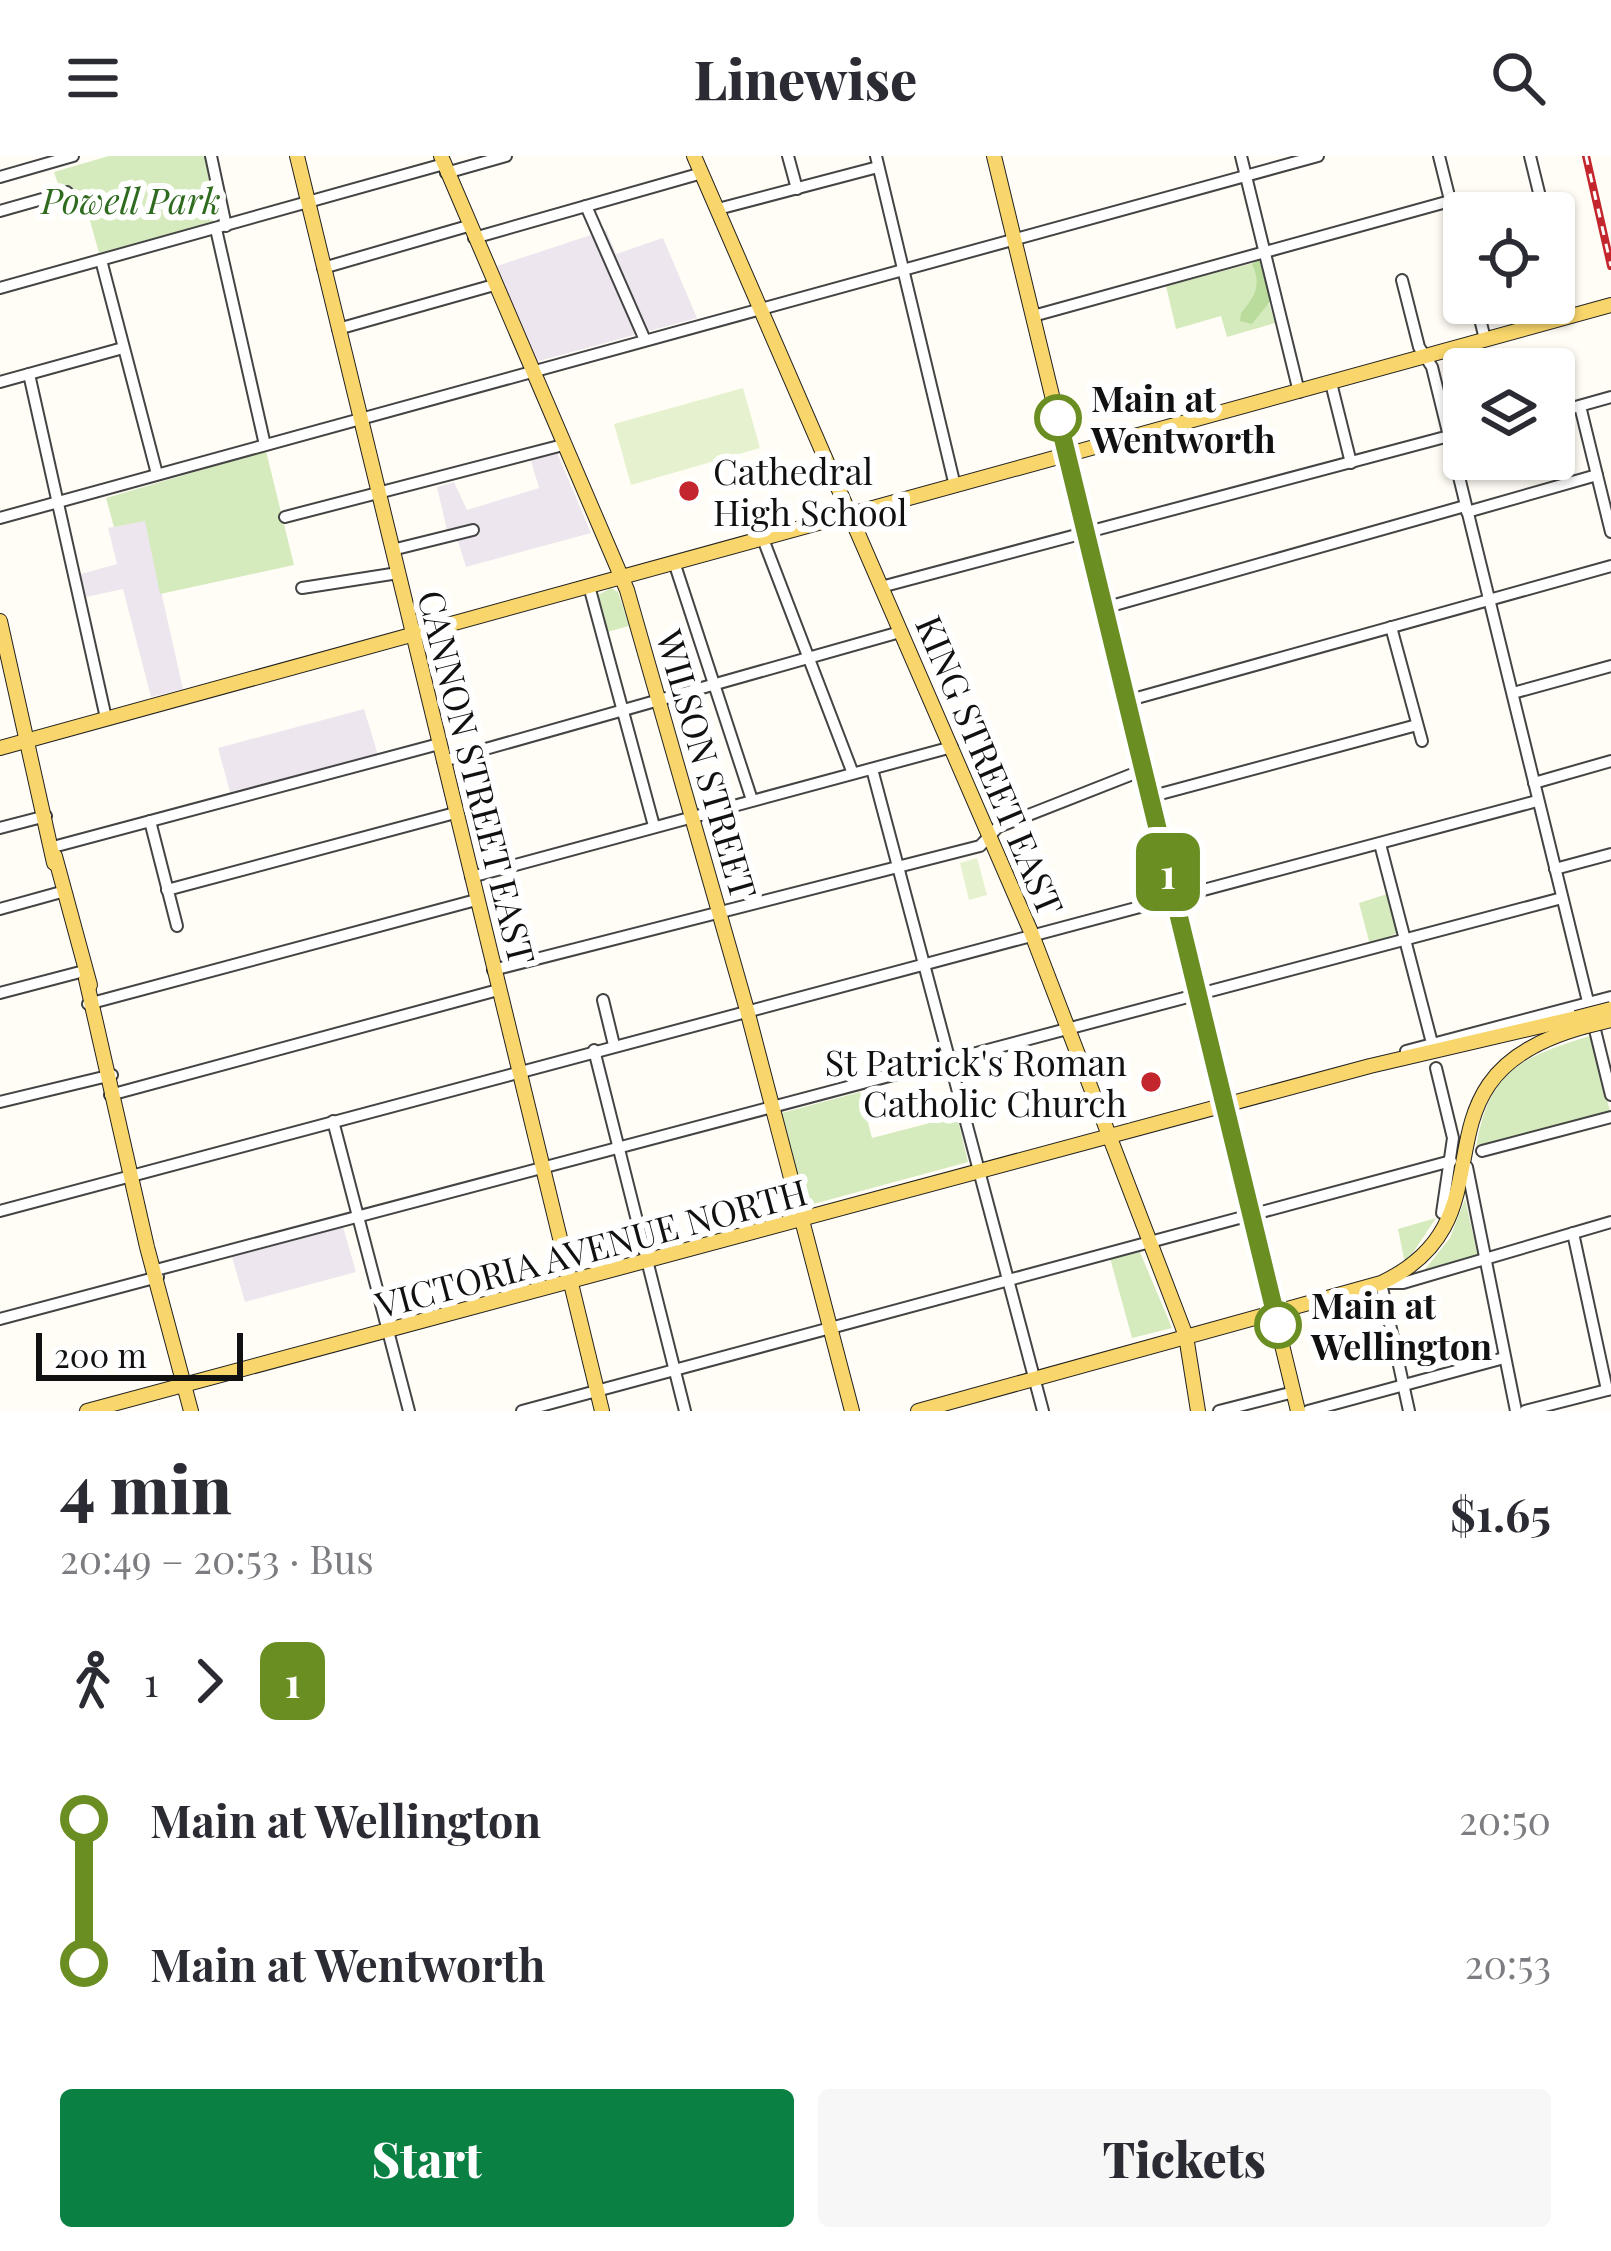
<!DOCTYPE html>
<html lang="en">
<head>
<meta charset="utf-8">
<style>
  :root { --surface:#fff; --page:#f7f7f7; --text:#2b2b33; --muted:#7c7c81; --accent:#0b8043 }
  body { margin:0; font-family:"Playfair Display",serif; background:var(--page); color:var(--text); height:100vh; display:flex; flex-direction:column; font-size:45px; white-space:nowrap }
  * { box-sizing:border-box; margin:0 }
  p { font-size:39px; color:var(--muted) }
  .icon { flex:none; width:66px; height:66px; fill:none; stroke:currentColor; stroke-width:2; stroke-linecap:round; stroke-linejoin:round }
  .map { position:relative; height:1255px; overflow:hidden }
  .details { display:flex; flex-direction:column; background:var(--surface); flex:1 }
  .details>* { flex:none }
  .badge { padding:0 24px; border-radius:18px; font-size:42px; line-height:78px }
  .controls { position:absolute; left:1443px; top:36px; display:grid; gap:24px }
  .controls a { display:grid; place-items:center; width:132px; height:132px; border-radius:12px; background:var(--surface); box-shadow:0 3px 9px #0004; font-size:60px }
  .scale { position:absolute; left:36px; bottom:30px; width:207px; box-sizing:border-box; padding-left:12px; border:6px solid #111; border-top:0; font-size:33px; line-height:42px; white-space:nowrap; color:#111; -webkit-text-stroke:9px #fff; paint-order:stroke }
  .map>.badge { position:absolute; translate:-50% -50%; box-shadow:0 0 0 6px #fff }
  .legs { display:flex; align-items:center; gap:18px; height:132px; padding:0 60px; font-size:39px }
  .legs p { margin-inline-start:auto }
  .head { display:flex; align-items:center; justify-content:space-between; height:204px; padding:0 60px }
  h1 { font-size:66px; font-weight:800; line-height:90px }
  .cta { display:flex; gap:24px; margin-top:auto; padding:24px 60px }
  .cta a { flex:1; height:138px; border-radius:12px; background:var(--accent); color:#fff; font-size:48px; font-weight:800; line-height:138px; text-align:center }
  .cta a+a { background:var(--page); color:var(--text) }
  ul { padding:0 60px; list-style:none }
  li { display:flex; align-items:center; gap:42px; height:144px; font-size:45px }
  li i { display:grid; place-items:center; width:18px; height:100%; margin:0 15px; background:currentColor }
  li i::after { content:''; width:30px; height:30px; margin:-15px; border:9px solid; border-radius:50%; background:var(--surface) }
  li p { margin-inline-start:auto }
  li:first-child i { background:linear-gradient(#0000 50%,currentColor 0) }
  li:last-child i { background:linear-gradient(currentColor 50%,#0000 0) }
  header { display:flex; justify-content:space-between; align-items:center; height:156px; padding:0 60px; background:var(--surface); font-size:54px; font-weight:800 }
  .map>svg:first-child { display:block }
  .industrial { fill:#eee6ef }
  .green { fill:#d5ebbd }
  .forest { fill:#b9dc9c }
  .pitch { fill:#e6f2cf }
  .lines { fill:none; stroke-linecap:round; stroke-linejoin:round }
  .minor-casing { stroke:#444; stroke-width:14 }
  .major-casing { stroke:#222; stroke-width:16 }
  .minor { stroke:#fff; stroke-width:10 }
  .major { stroke:#f9d66b; stroke-width:14 }
  .rail-casing { stroke:#c4262e; stroke-width:8 }
  .rail { stroke:#fff; stroke-width:3; stroke-dasharray:9; stroke-linecap:butt }
  .major-bridge-casing { stroke:#222; stroke-width:16; stroke-linecap:butt }
  .major-bridge { stroke:#f9d66b; stroke-width:14 }
  .line-1-casing { stroke:#fff; stroke-width:27 }
  .line-1 { stroke:#6b8e23; stroke-width:18 }
  .stop-1-dot { fill:#fff; stroke:#6b8e23; stroke-width:6 }
  .poi-dot { fill:#c4262e; stroke:#fff; stroke-width:4.5 }
  .labels { text-anchor:middle; dominant-baseline:central; stroke-width:12; stroke-linejoin:round; paint-order:stroke }
  .park-label { font-size:36px; font-style:italic; fill:#2f6b1f; stroke:#fff }
  .stop-label { font-size:36px; font-weight:bold; fill:#111; stroke:#fff; text-anchor:start }
  .poi-label { font-size:36px; fill:#111; stroke:#fff; text-anchor:start }
  .street-label { font-size:36px; fill:#111; stroke:#fff }
</style>
</head>
<body>
<header><svg class="icon" aria-label="menu" viewBox="0 0 24 24"><path d="M4 6h16M4 12h16M4 18h16"/></svg>Linewise<svg class="icon" aria-label="search" viewBox="0 0 24 24"><circle cx="10" cy="10" r="6"/><path d="M15 15l6 6"/></svg></header>
<div class="map">
<svg width="1611" height="1255" viewBox="0 0 1611 1255">
  <rect width="100%" height="100%" fill="#fffdf5"/>
  <g class="industrial">
    <polygon points="606,74 616,98 663,82 697,162 535,206 497,110"/>
    <polygon points="553,287 591,377 466,411 457,382 449,383 437,331 454,326 467,354 539,332 528,295"/>
    <polygon points="145,364 183,533 151,541 123,433 86,441 81,418 117,408 108,372"/>
    <polygon points="364,553 378,599 230,636 218,592"/>
    <polygon points="343,1071 356,1116 245,1146 232,1101"/>
  </g>
  <g class="green">
    <polygon points="109,0 206,0 216,65 99,97 82,36 60,34 54,16"/>
    <polygon points="1257,106 1275,167 1227,181 1221,160 1176,173 1166,130"/>
    <polygon points="266,295 294,409 160,438 145,365 114,371 106,342"/>
    <polygon points="611,432 618,436 629,470 607,476 598,439"/>
    <polygon points="1387,738 1397,777 1370,789 1359,747"/>
    <path d="M1590,880L1610,955L1476,992C1488,915 1521,901 1590,880Z"/>
    <polygon points="860,936 872,982 957,960 968,1006 806,1050 782,957"/>
    <polygon points="1465,1043 1478,1101 1422,1117 1450,1082"/>
    <polygon points="1436,1062 1408,1104 1405,1107 1398,1073"/>
    <polygon points="1139,1094 1172,1172 1132,1182 1110,1102"/>
  </g>
  <path class="forest" d="M1259,103L1271,144L1252,168L1240,165L1241,157C1255,141 1262,129 1252,108Z"/>
  <g class="pitch">
    <polygon points="743,232 760,292 631,329 614,268"/>
    <polygon points="977,702 987,739 969,744 960,707"/>
  </g>
  <g class="lines">
    <g class="minor-casing">
      <g id="minor">
        <polyline points="211,0 226,70"/>
        <polyline points="788,0 797,33"/>
        <polyline points="876,0 955,330"/>
        <polyline points="1241,0 1299,236"/>
        <polyline points="1439,0 1464,100"/>
        <polyline points="1530,0 1544,57"/>
        <polyline points="446,17 506,0"/>
        <polyline points="0,21 73,0"/>
        <polyline points="586,50 645,184"/>
        <polyline points="718,53 878,11"/>
        <polyline points="0,55 67,36"/>
        <polyline points="216,73 265,289"/>
        <polyline points="474,82 702,17"/>
        <polyline points="1554,96 1570,161"/>
        <polyline points="101,104 157,318"/>
        <polyline points="323,112 468,70"/>
        <polyline points="1402,124 1419,191 1432,211 1611,939"/>
        <polyline points="0,132 444,8"/>
        <polyline points="1476,147 1485,183"/>
        <polyline points="1033,160 1450,45"/>
        <polyline points="338,173 494,129"/>
        <polyline points="29,218 106,562"/>
        <polyline points="0,226 123,192"/>
        <polyline points="1331,227 1351,307"/>
        <polyline points="1580,250 1611,376"/>
        <polyline points="1554,257 1611,241"/>
        <polyline points="1467,356 1597,319"/>
        <polyline points="285,361 563,289"/>
        <polyline points="0,362 1318,0"/>
        <polyline points="763,383 852,615"/>
        <polyline points="392,394 473,374"/>
        <polyline points="674,406 752,644"/>
        <polyline points="589,430 654,670"/>
        <polyline points="881,431 1449,280"/>
        <polyline points="302,432 398,417"/>
        <polyline points="1104,452 1465,350"/>
        <polyline points="1391,471 1422,585"/>
        <polyline points="1513,537 1611,510"/>
        <polyline points="1126,545 1611,410"/>
        <polyline points="443,605 900,476"/>
        <polyline points="872,613 1043,1255"/>
        <polyline points="1534,627 1611,605"/>
        <polyline points="1149,641 1417,569"/>
        <polyline points="150,665 177,770"/>
        <polyline points="0,672 46,660"/>
        <polyline points="1380,688 1432,887"/>
        <polyline points="53,691 439,588"/>
        <polyline points="1555,713 1611,698"/>
        <polyline points="471,721 952,591"/>
        <polyline points="167,734 455,657"/>
        <polyline points="0,753 65,735"/>
        <polyline points="493,814 980,690 998,671 1143,614"/>
        <polyline points="0,837 84,815"/>
        <polyline points="603,844 614,889"/>
        <polyline points="88,848 476,744"/>
        <polyline points="594,894 685,1255"/>
        <polyline points="1406,895 1611,841"/>
        <polyline points="1436,912 1453,982 1442,1057"/>
        <polyline points="110,939 498,834"/>
        <polyline points="0,946 112,919"/>
        <polyline points="333,965 409,1255"/>
        <polyline points="1482,995 1611,961"/>
        <polyline points="1467,1011 1516,1255"/>
        <polyline points="0,1055 1537,645"/>
        <polyline points="1573,1077 1607,1234"/>
        <polyline points="156,1114 1562,742"/>
        <polyline points="0,1163 158,1121"/>
        <polyline points="522,1255 1451,1005"/>
        <polyline points="1219,1255 1294,1236"/>
        <polyline points="1308,1255 1504,1202"/>
        <polyline points="1409,1255 1381,1127 1403,1127 1611,1066"/>
        <polyline points="1525,1255 1611,1233"/>
      </g>
    </g>
    <g class="major-casing">
      <g id="major">
        <polyline points="297,0 602,1255"/>
        <polyline points="441,0 627,434 747,854 852,1255"/>
        <polyline points="694,0 1031,776 1186,1180 1198,1255"/>
        <polyline points="994,0 1298,1255"/>
        <polyline points="0,465 54,707"/>
        <polyline points="0,592 1611,149"/>
        <polyline points="55,700 90,829"/>
        <polyline points="86,823 147,1091 191,1255"/>
        <polyline points="87,1255 1370,910 1576,862"/>
        <path d="M918,1255L1381,1127C1524,1060 1396,923 1583,871"/>
      </g>
    </g>
    <use href="#minor" class="minor"/>
    <use href="#major" class="major"/>
    <g class="rail-casing">
      <polyline id="rail" points="1586,0 1611,110"/>
    </g>
    <use href="#rail" class="rail"/>
    <g class="major-bridge-casing">
      <g id="major-bridge">
        <polyline points="1576,862 1611,853"/>
        <polyline points="1583,871 1611,864"/>
      </g>
    </g>
    <use href="#major-bridge" class="major-bridge"/>
  </g>
  <g class="lines">
    <g class="line-1-casing">
      <polyline id="line-1" points="1058,262 1278,1169"/>
    </g>
    <use href="#line-1" class="line-1"/>
  </g>
  <g class="stop-1-dot">
    <circle cx="1058" cy="262" r="21"/>
    <circle cx="1278" cy="1169" r="21"/>
  </g>
  <g class="poi-dot">
    <circle cx="689" cy="335" r="12"/>
    <circle cx="1151" cy="926" r="12"/>
  </g>
  <g class="labels">
    <g class="park-label">
      <text x="131" y="43">Powell Park</text>
    </g>
    <g class="stop-label">
      <text x="1091" y="241">Main at<tspan x="1091" dy="41">Wentworth</tspan></text>
      <text x="1311" y="1148">Main at<tspan x="1311" dy="41">Wellington</tspan></text>
    </g>
    <g class="poi-label">
      <text x="713" y="314">Cathedral<tspan x="713" dy="41">High School</tspan></text>
      <text x="1127" y="905" text-anchor="end">St Patrick's Roman<tspan x="1127" dy="41">Catholic Church</tspan></text>
    </g>
    <g class="street-label">
      <text transform="translate(708 608) rotate(74)">WILSON STREET</text>
      <text transform="translate(991 609) rotate(67)">KING STREET EAST</text>
      <text transform="translate(478 621) rotate(76)">CANNON STREET EAST</text>
      <text transform="translate(591 1091) rotate(-15)">VICTORIA AVENUE NORTH</text>
    </g>
  </g>
</svg>
<div class="controls">
<a><svg class="icon" aria-label="locate" viewBox="0 0 24 24"><circle cx="12" cy="12" r="6"/><path d="M12 2v4M12 18v4M2 12h4M18 12h4"/></svg></a>
<a><svg class="icon" aria-label="layers" viewBox="0 0 24 24"><path d="M12 4l9 5-9 5-9-5zM3 14l9 5 9-5"/></svg></a>
</div>
<div class="scale">200 m</div>
<b class="badge" style="left:1168px;top:716px;background:#6b8e23;color:#fff">1</b>
</div>
<section class="details">
<div class="head"><div><h1>4 min</h1><p>20:49 – 20:53 · Bus</p></div><b>$1.65</b></div>
<div class="legs"><svg class="icon" aria-label="walk" viewBox="0 0 24 24"><circle cx="13" cy="4" r="2"/><path d="M13 8l-2 6 4 7M11 14l-3 7M7 12l3-4h3l4 4"/></svg>1<svg class="icon" aria-label="forward" viewBox="0 0 24 24"><path d="M9 5l7 7-7 7"/></svg><b class="badge" style="background:#6b8e23;color:#fff">1</b></div>
<ul>
<li><i style="color:#6b8e23"></i><b>Main at Wellington</b><p>20:50</p></li>
<li><i style="color:#6b8e23"></i><b>Main at Wentworth</b><p>20:53</p></li>
</ul>
<div class="cta"><a>Start</a><a>Tickets</a></div>
</section>
</body>
</html>
